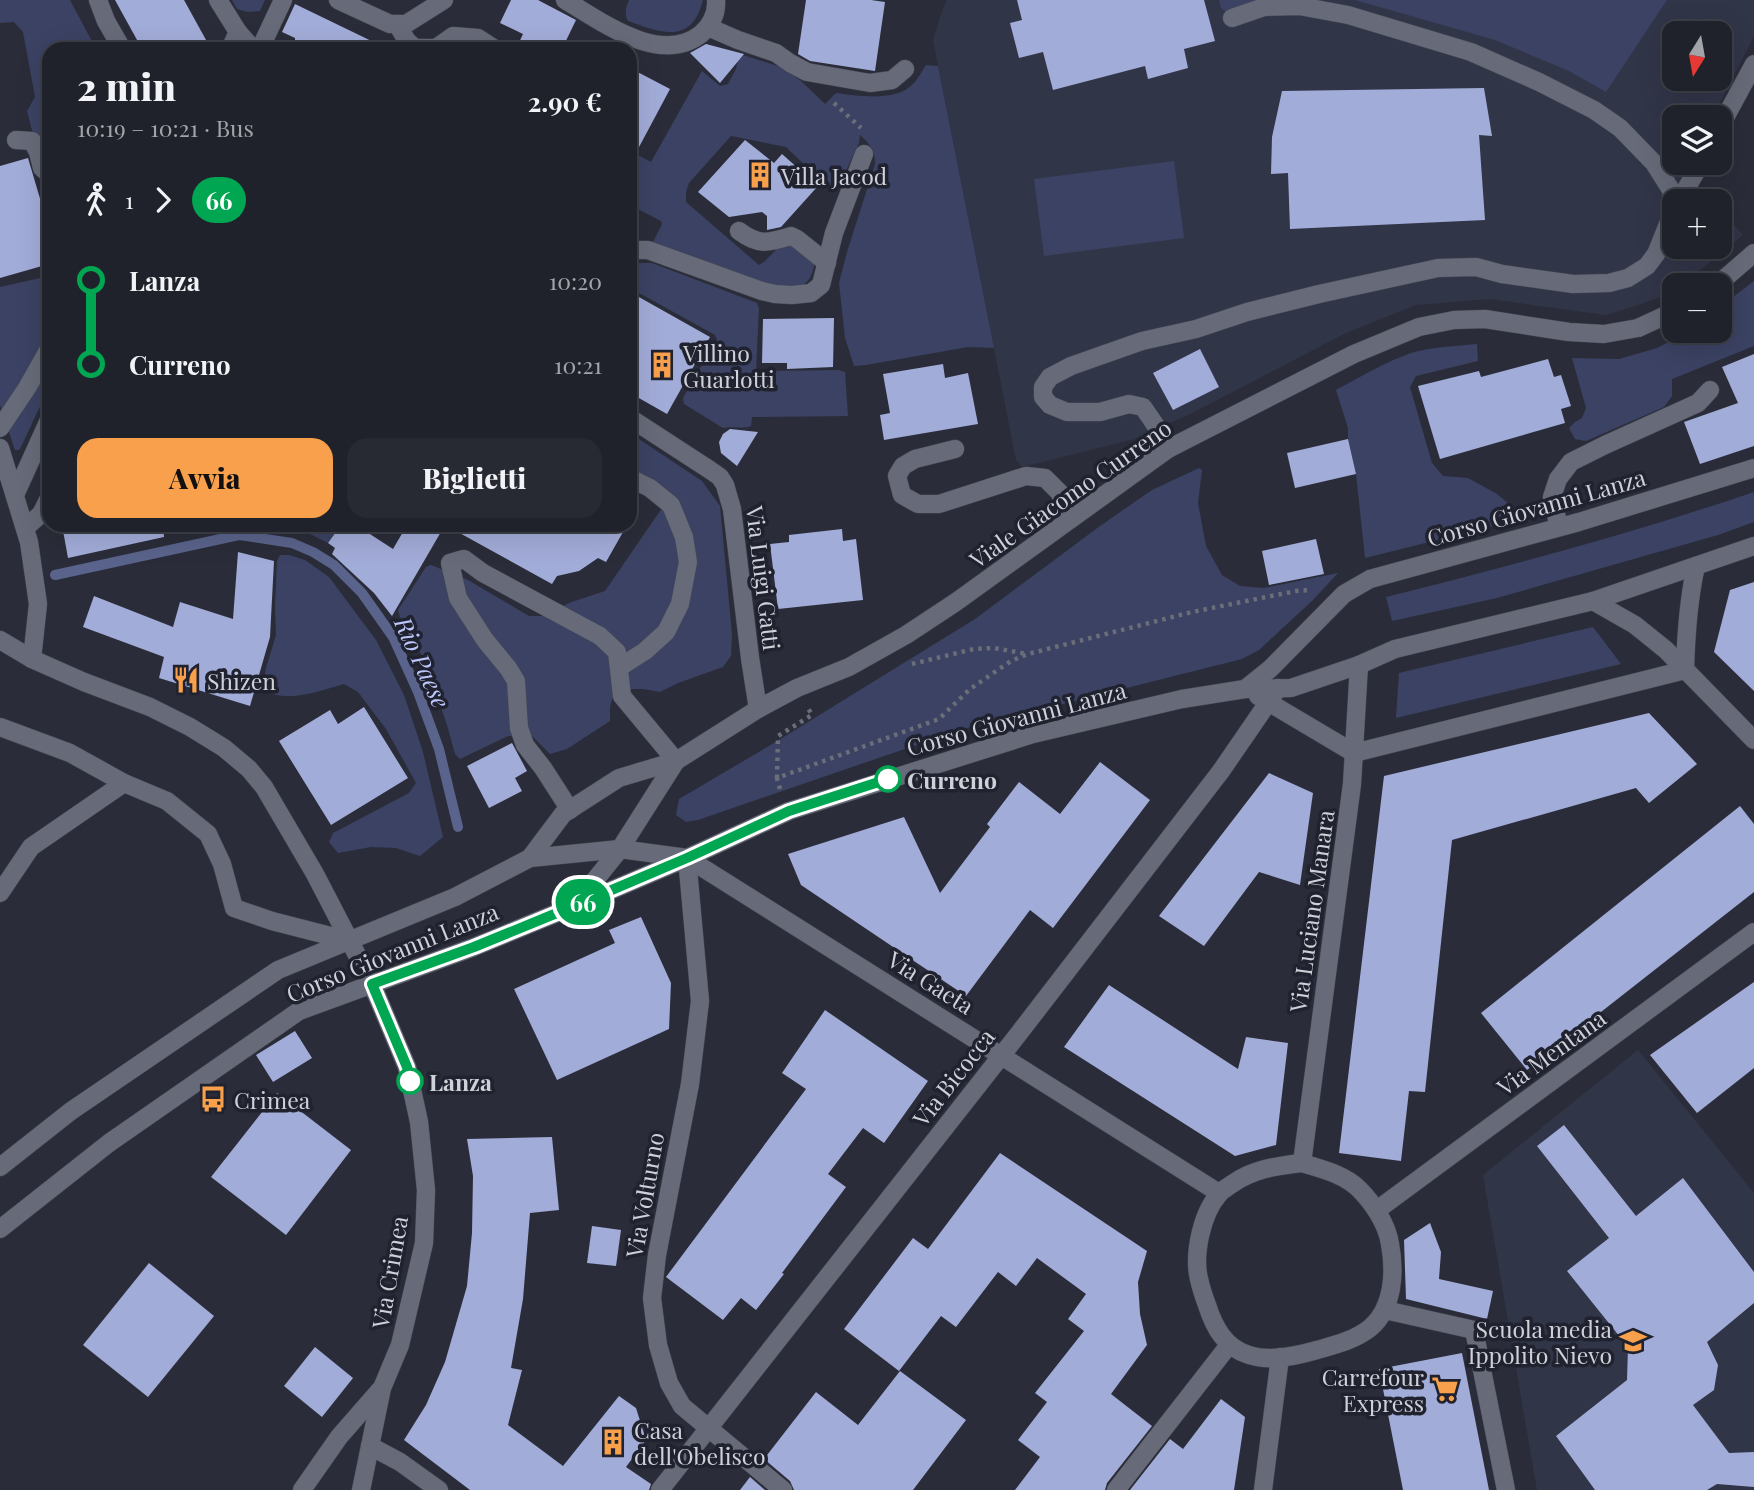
<!DOCTYPE html>
<html lang="it">
<head>
<meta charset="utf-8">
<style>
  :root { --surface:#20222b; --page:#282a33; --text:#f1f3f6; --muted:#a2a4a9; --line:#3d3f47; --accent:#f8a04b }
  body { margin:0; font-family:"Playfair Display",serif; background:var(--page); color:var(--text); height:100vh; display:flex; flex-direction:column; font-size:26px; white-space:nowrap }
  * { box-sizing:border-box; margin:0 }
  p { font-size:23px; color:var(--muted) }
  .icon { flex:none; width:38px; height:38px; fill:none; stroke:currentColor; stroke-width:2; stroke-linecap:round; stroke-linejoin:round }
  .map { position:relative; flex:1; overflow:hidden }
  .details { position:absolute; left:42px; top:42px; width:595px; height:490px; display:flex; flex-direction:column; background:var(--surface); border-radius:21px; box-shadow:0 7px 28px #0002,0 0 0 2px var(--line) }
  .details>* { flex:none }
  .badge { padding:0 14px; border-radius:23px; font-size:24px; line-height:46px }
  .needle { width:46px; rotate:191deg }
  .buttons { position:absolute; left:1662px; top:21px; display:grid; gap:14px }
  .buttons a { display:grid; place-items:center; width:70px; height:70px; border-radius:14px; background:var(--surface); box-shadow:0 7px 28px #0002,0 0 0 2px var(--line); font-size:35px }
  .map>.badge { position:absolute; translate:-50% -50%; box-shadow:0 0 0 4px #fff }
  .legs { display:flex; align-items:center; gap:10px; height:77px; padding:0 35px; font-size:23px }
  .legs p { margin-inline-start:auto }
  .overview { display:flex; align-items:center; justify-content:space-between; height:119px; padding:0 35px }
  h1 { font-size:38px; font-weight:800; line-height:52px }
  .action { display:flex; gap:14px; margin-top:auto; padding:14px 35px }
  .action a { flex:1; height:80px; border-radius:21px; background:var(--accent); color:#111; font-size:28px; font-weight:800; line-height:80px; text-align:center }
  .action a+a { background:var(--page); color:var(--text) }
  ul { padding:0 35px; list-style:none }
  li { display:flex; align-items:center; gap:24px; height:84px; font-size:26px }
  li i { display:grid; place-items:center; width:10px; height:100%; margin:0 9px; background:currentColor }
  li i::after { content:''; width:18px; height:18px; margin:-9px; border:5px solid; border-radius:50%; background:var(--surface) }
  li p { margin-inline-start:auto }
  li:first-child i { background:linear-gradient(#0000 50%,currentColor 0) }
  li:last-child i { background:linear-gradient(currentColor 50%,#0000 0) }
  .map>svg:first-child { display:block }
  .built { fill:#313548; fill-rule:evenodd }
  .green { fill:#3b4263 }
  .lines { fill:none; stroke-linecap:round; stroke-linejoin:round }
  .stream { stroke:#5a638b; stroke-width:10 }
  .building { fill:#a2acd8 }
  .service-casing { stroke:#484a54; stroke-width:19 }
  .minor-casing { stroke:#484a54; stroke-width:19 }
  .tertiary-casing { stroke:#484a54; stroke-width:19 }
  .path { stroke:#6b6e78; stroke-width:4.5; stroke-dasharray:3.5 5; stroke-linecap:butt }
  .service { stroke:#676b79; stroke-width:18 }
  .minor { stroke:#676b79; stroke-width:18 }
  .tertiary { stroke:#676b79; stroke-width:18 }
  .line-1-casing { stroke:#fff; stroke-width:16 }
  .line-1 { stroke:#00a651; stroke-width:10 }
  .stop-1-dot { fill:#fff; stroke:#00a651; stroke-width:3.5 }
  .labels { text-anchor:middle; dominant-baseline:central; stroke-width:7; stroke-linejoin:round; paint-order:stroke }
  .poi-label { font-size:23px; fill:#cfd1d9; stroke:#20232f; text-anchor:start }
  .street-label { font-size:23px; fill:#cfd1d9; stroke:#20232f }
  .stop-label { font-size:23px; font-weight:bold; fill:#cfd1d9; stroke:#20232f; text-anchor:start }
  .water-label { font-size:24px; font-style:italic; fill:#bcc7fd; stroke:#20232f }
</style>
</head>
<body>
<div class="map">
<svg width="1754" height="1490" viewBox="0 0 1754 1490">
  <rect width="100%" height="100%" fill="#2a2d39"/>
  <g class="built">
    <path d="M947,0H1754V36L1713,117H1675V163H1692L1697,183L1713,201H1675V247H1720V209L1743,235L1703,268L1678,285H1675V288L1663,296L1638,305L1606,315L1490,299L1416,305L1346,333L1192,413L1134,439L1022,467L1016,460L933,40L940,17ZM1675,33H1720V79H1675Z"/>
    <polygon points="1638,1050 1754,1193 1754,1490 1537,1490 1483,1175"/>
  </g>
  <g class="green">
    <polygon points="0,0 70,0 96,49 49,49 49,197 27,111 35,97 23,32 14,22 0,23"/>
    <polygon points="232,0 265,0 260,11 248,12 237,9"/>
    <path d="M629,0H703C692,45 661,33 628,21C624,14 626,7 629,0Z"/>
    <polygon points="1219,0 1256,0 1247,5 1225,11 1221,8"/>
    <polygon points="1355,0 1667,0 1606,92 1569,71 1495,40"/>
    <path d="M743,55L781,67L800,80L825,104L836,93C859,96 896,102 913,84C918,79 922,71 926,65L938,66L994,348L968,347L866,365L854,366L845,338L839,283L847,252L875,164C875,150 871,145 860,135L859,143L838,188L834,190L829,188L786,147L731,136L689,183L686,192V202L759,265L764,262L780,246L792,242L815,260C811,288 801,288 775,287L653,242L662,224L661,221L630,205V151L651,162L702,71L720,86L728,84L736,69L738,59Z"/>
    <polygon points="1174,161 1184,238 1044,256 1034,179"/>
    <path d="M638,263H652L757,303L759,308L756,371L838,370L845,372L848,416L752,417L751,426C745,429 732,426 723,428L684,404L683,398L717,339L715,335L630,288V268Z"/>
    <polygon points="49,276 49,387 22,445 19,450 15,450 0,405 0,287"/>
    <polygon points="1754,281 1754,346 1672,379 1672,396 1664,407 1586,441 1575,439 1569,428 1575,422 1582,418 1586,408 1572,358 1619,359 1657,348 1690,331 1720,331 1720,307"/>
    <path d="M1477,344L1478,361L1416,376L1410,387L1432,463L1443,476L1468,478L1497,494L1514,508L1518,520L1365,558L1356,474L1348,439V428L1336,390C1360,377 1385,362 1411,353C1432,347 1455,346 1477,344Z"/>
    <polygon points="630,433 702,481 720,506 732,634 731,656 723,667 678,683 660,692 643,689 632,689 612,699 610,707 610,721 567,749 550,754 532,736 508,736 460,759 455,754 447,725 427,667 411,634 401,622 398,610 426,567 431,565 468,580 529,616 544,616 569,603 605,591 662,508 662,487 630,467"/>
    <polygon points="1199,468 1202,470 1198,503 1206,546 1222,575 1240,586 1264,588 1338,573 1313,600 1259,650 1242,659 963,729 698,820 686,822 676,815 679,799 774,743 975,619 1100,526 1152,490"/>
    <path d="M1754,492V522L1718,535L1497,598L1392,621L1386,597C1510,566 1633,533 1754,492Z"/>
    <polygon points="277,525 341,525 328,543 302,530"/>
    <path d="M280,555H289L305,560L329,577L376,640L404,695L423,752L443,837L420,856L396,848L371,847L338,853L329,842L333,833L409,793L416,783L386,729L358,692L344,684C322,690 279,707 263,686L266,668L276,635L275,608L277,561Z"/>
    <polygon points="1593,627 1621,664 1396,718 1399,673"/>
  </g>
  <g class="lines">
    <polyline class="stream" points="55,575 239,535 292,543 313,552 334,565 362,593 393,637 418,692 439,749 458,827"/>
  </g>
  <g class="building">
    <polygon points="115,0 184,0 211,49 142,49"/>
    <polygon points="511,0 538,0 576,20 562,49 516,49 523,34 500,23"/>
    <polygon points="806,0 871,0 885,2 875,71 810,61 798,54"/>
    <polygon points="1017,0 1204,0 1215,41 1184,49 1188,68 1148,79 1145,66 1053,90 1043,52 1019,58 1010,23 1022,20"/>
    <polygon points="295,4 388,49 295,49 295,38 282,32"/>
    <polygon points="706,44 744,54 720,83 690,53"/>
    <polygon points="630,68 670,89 630,164"/>
    <polygon points="1484,88 1492,136 1479,135 1485,220 1290,229 1288,173 1271,174 1272,137 1282,91"/>
    <polygon points="745,140 774,163 782,154 818,186 781,227 767,230 767,216 762,212 729,217 698,192"/>
    <polygon points="28,158 49,229 49,264 0,278 0,166"/>
    <polygon points="630,292 710,337 667,414 630,393"/>
    <polygon points="834,318 833,367 787,369 787,363 762,363 763,319"/>
    <polygon points="1200,349 1219,387 1173,410 1153,373"/>
    <polygon points="1754,354 1754,446 1700,464 1684,422 1738,403 1722,367"/>
    <polygon points="1548,359 1554,377 1561,375 1571,406 1561,409 1565,423 1440,459 1418,386 1479,371 1481,377"/>
    <polygon points="943,364 945,378 968,373 978,424 884,440 880,415 890,413 883,374"/>
    <polygon points="730,429 758,432 737,466 721,453 719,442 723,434"/>
    <polygon points="1348,439 1356,474 1295,488 1287,453"/>
    <polygon points="62,525 163,525 164,537 68,558"/>
    <polygon points="341,525 356,525 393,549 407,525 627,525 606,562 598,558 579,571 557,576 552,584 445,525 392,616 374,593 332,554 335,548 328,543"/>
    <polygon points="842,529 843,541 856,539 863,600 778,609 770,544 789,542 789,535"/>
    <polygon points="1316,539 1324,574 1269,585 1262,551"/>
    <polygon points="238,552 274,561 270,637 250,706 159,678 164,657 83,627 94,596 173,627 180,602 233,619"/>
    <polygon points="1754,582 1754,691 1714,652 1730,590"/>
    <polygon points="364,707 408,778 331,825 279,741 330,710 338,724"/>
    <polygon points="1649,713 1697,764 1649,803 1636,788 1452,840 1425,1092 1409,1091 1401,1161 1339,1153 1384,776"/>
    <polygon points="512,743 527,771 515,778 522,791 489,808 467,766"/>
    <polygon points="1100,762 1150,800 1053,928 1030,910 966,996 801,885 788,854 904,817 940,893 990,827 987,824 1019,782 1060,814"/>
    <polygon points="1269,773 1313,793 1300,885 1259,872 1204,946 1159,916"/>
    <polygon points="1740,806 1754,824 1754,892 1527,1070 1481,1013"/>
    <polygon points="641,917 671,983 669,1029 557,1080 514,989 615,943 609,930"/>
    <polygon points="1754,982 1754,1068 1697,1113 1650,1055"/>
    <polygon points="1109,985 1238,1069 1246,1037 1288,1043 1276,1145 1235,1156 1064,1047"/>
    <polygon points="825,1010 928,1081 884,1143 863,1128 828,1174 846,1187 782,1273 784,1274 756,1310 741,1298 723,1320 666,1277 806,1089 782,1073"/>
    <polygon points="295,1031 312,1058 273,1082 256,1055"/>
    <polygon points="277,1093 351,1150 286,1235 211,1177"/>
    <polygon points="1564,1125 1636,1216 1683,1178 1754,1272 1754,1303 1707,1342 1718,1365 1714,1390 1693,1405 1729,1453 1754,1452 1754,1487 1717,1484 1707,1490 1595,1490 1556,1436 1627,1380 1628,1347 1567,1271 1609,1238 1537,1146"/>
    <polygon points="552,1137 559,1210 530,1213 523,1299 511,1368 522,1370 508,1425 563,1466 619,1396 636,1408 646,1440 626,1467 651,1484 649,1490 470,1490 404,1440 426,1405 445,1362 467,1286 472,1233 473,1176 467,1139"/>
    <polygon points="1000,1153 1147,1251 1138,1282 1140,1314 1147,1345 1111,1394 1152,1426 1107,1483 1105,1490 1015,1490 1040,1457 1018,1440 1047,1402 1035,1393 1084,1331 1068,1319 1086,1294 1037,1258 1016,1286 998,1272 956,1327 941,1316 899,1371 844,1329 913,1238 928,1249"/>
    <polygon points="1430,1223 1441,1252 1439,1279 1493,1291 1487,1319 1406,1299 1404,1240"/>
    <polygon points="592,1226 621,1230 616,1266 587,1263"/>
    <polygon points="149,1263 214,1316 148,1397 83,1345"/>
    <polygon points="315,1347 353,1378 322,1417 284,1386"/>
    <polygon points="1462,1353 1489,1490 1403,1490 1379,1369"/>
    <polygon points="900,1371 966,1420 913,1490 794,1490 790,1481 764,1459 816,1392 858,1425"/>
    <polygon points="1221,1399 1245,1417 1234,1490 1130,1490 1170,1439 1183,1449"/>
    <polygon points="750,1477 765,1490 740,1490"/>
  </g>
  <g class="lines">
    <g class="service-casing">
      <g id="service">
        <polyline points="98,0 106,21 122,49"/>
        <polyline points="397,24 407,41 415,48 436,48 453,36 478,38 495,49"/>
        <polyline points="708,27 738,40 776,53 790,63 807,72 870,83 892,80 905,69"/>
        <polyline points="230,49 238,32"/>
        <polyline points="1720,127 1754,64"/>
        <polyline points="16,140 32,141 38,152 42,168 49,174"/>
        <polyline points="1679,201 1701,163"/>
        <path d="M739,231C759,246 768,243 791,236L797,239L827,263"/>
        <polyline points="0,428 27,388 49,349"/>
        <polyline points="955,449 915,459 903,466 897,476 902,495 918,504 939,504 1026,476 1045,478 1059,492 1072,517"/>
        <polyline points="1168,449 1156,426 1143,407 1129,404 1100,412 1067,412 1050,405 1043,397 1043,387 1050,377 1071,366 1142,341 1196,329 1247,312 1319,294 1438,268 1476,267 1502,274 1573,284 1609,283 1628,278 1647,266 1656,254 1673,212 1671,190 1654,163 1620,128 1594,110 1539,82 1471,52 1348,15 1299,6 1264,7 1232,18"/>
        <polyline points="15,495 49,420"/>
        <polyline points="1559,527 1552,497 1558,479 1571,462 1605,445 1698,403 1710,390"/>
        <polyline points="25,528 41,514 49,498"/>
        <polyline points="620,667 645,651 666,632 680,604 688,562 684,537 671,505 650,488 630,478"/>
        <polyline points="0,727 70,753 124,783 167,801 208,834 222,864 234,908 272,921 350,941"/>
        <polyline points="570,810 543,768 525,745 519,728 516,681 508,668 485,640 458,598 450,563 464,559 483,573 600,636 617,652 622,696 676,761"/>
        <polyline points="0,893 31,847 124,783"/>
      </g>
    </g>
    <g class="minor-casing">
      <g id="minor">
        <polyline points="218,0 238,32 253,49"/>
        <polyline points="338,0 390,24 406,24 444,0"/>
        <path d="M565,0C602,22 660,66 701,34C711,25 717,13 716,0"/>
        <polyline points="260,49 283,0"/>
        <polyline points="630,252 637,250 648,250 762,291 775,294 792,295 811,293 821,285 834,233 864,154"/>
        <polyline points="1717,285 1754,253"/>
        <polyline points="630,418 710,470 720,477 725,485 732,509 750,658 758,709"/>
        <polyline points="0,448 29,542 38,604 32,659"/>
        <polyline points="1593,601 1635,625 1666,650 1754,740"/>
        <path d="M1685,670C1686,634 1688,601 1696,566"/>
        <polyline points="1258,696 1354,753"/>
        <polyline points="1354,753 1685,670"/>
        <polyline points="530,858 563,814 619,778 676,761 758,709 797,688 849,667 906,635 956,602 1168,449 1354,354 1419,327 1454,320 1485,319 1569,332 1604,334 1638,328 1675,311"/>
        <polyline points="687,858 700,1001 690,1084 657,1255 652,1298 658,1345 669,1383 682,1406 783,1490"/>
        <polyline points="687,858 1219,1193"/>
        <polyline points="574,906 620,849 676,761"/>
        <path d="M1302,1163C1321,1169 1344,1174 1359,1189C1373,1203 1387,1224 1390,1244C1395,1271 1394,1308 1370,1328C1355,1340 1335,1345 1317,1350C1296,1356 1270,1362 1249,1355C1225,1348 1214,1327 1207,1305C1204,1297 1201,1288 1199,1279C1193,1254 1202,1213 1219,1194C1222,1190 1228,1187 1232,1184C1253,1169 1276,1166 1302,1163Z"/>
        <polyline points="1302,1163 1352,784 1359,665"/>
        <polyline points="1377,1210 1754,932"/>
        <polyline points="1385,1310 1474,1330 1506,1490"/>
        <polyline points="370,1446 400,1462 439,1490"/>
        <polyline points="660,1490 1020,1032 1221,771 1278,688"/>
        <polyline points="1116,1490 1229,1345"/>
        <polyline points="1263,1490 1280,1357"/>
      </g>
    </g>
    <g class="tertiary-casing">
      <g id="tertiary">
        <polyline points="0,640 32,659 84,682 150,707 190,727 224,748 249,769 264,787 315,874 372,984 407,1067 419,1122 426,1190 424,1243 400,1345 382,1388 361,1490"/>
        <polyline points="1245,689 1270,669 1344,594 1370,579 1579,522 1754,468"/>
        <polyline points="0,1167 71,1111 278,970 455,897 530,858 620,849 687,858"/>
        <polyline points="0,1229 109,1143 299,1011 474,947 574,906 687,858 789,811 1033,734 1182,699 1245,689 1291,688 1359,665 1395,649 1593,601 1754,546"/>
        <polyline points="302,1490 339,1437 380,1390"/>
      </g>
    </g>
    <g class="path">
      <polyline points="834,103 861,128"/>
      <polyline points="912,664 974,649 994,648 1027,654"/>
      <polyline points="777,778 778,736 812,715 808,708"/>
      <polyline points="780,789 777,778 939,719 970,689 1011,661 1028,654 1192,612 1301,590 1312,591"/>
    </g>
    <use href="#service" class="service"/>
    <use href="#minor" class="minor"/>
    <use href="#tertiary" class="tertiary"/>
  </g>
  <g class="lines">
    <g class="line-1-casing">
      <polyline id="line-1" points="410,1081 407,1067 372,984 474,947 574,906 687,858 789,811 888,779"/>
    </g>
    <use href="#line-1" class="line-1"/>
  </g>
  <defs>
    <g id="building-bare" transform="scale(2.1)"><path d="M-4-6H4V6H1V3H-1V6H-4ZM-2.5-4.3h1.7v1.8h-1.7ZM.8-4.3h1.7v1.8H.8ZM-2.5-1h1.7V.8h-1.7ZM.8-1h1.7V.8H.8Z" fill="#f8a04b" stroke="#20232f" stroke-width="2.5" paint-order="stroke"/></g>
    <g id="restaurant-bare" transform="scale(2.1)"><path d="M-5-6h1v4h1v-4h1v4h1v-4h1v5L-1.5 .5V6h-2V.5L-5-1ZM5-6V6H3V1.5H1.5Q1.5-4 5-6Z" fill="#f8a04b" stroke="#20232f" stroke-width="2.5" paint-order="stroke"/></g>
    <g id="bus-bare" transform="scale(2.1)"><path d="M-5-6H5V4H4V6H2V4H-2V6H-4V4H-5ZM-3.5-4V0h7V-4ZM-3.5 1.2v1.5H-2V1.2ZM2 1.2v1.5H3.5V1.2Z" fill="#f8a04b" stroke="#20232f" stroke-width="2.5" paint-order="stroke"/></g>
    <g id="school-bare" transform="scale(2.1)"><path d="M0-5L7-2L0 1L-7-2ZM-4 1L0 2.5L4 1V4Q0 6-4 4Z" fill="#f8a04b" stroke="#20232f" stroke-width="2.5" paint-order="stroke"/></g>
    <g id="supermarket-bare" transform="scale(2.1)"><path d="M-6-5.5h2.5l.6 2H6L4.5 2H-2.5L-4.4-4H-6ZM-1.5 3.2a1.3 1.3 0 1 0 .1 0ZM3 3.2a1.3 1.3 0 1 0 .1 0Z" fill="#f8a04b" stroke="#20232f" stroke-width="2.5" paint-order="stroke"/></g>
  </defs>
  <g fill-rule="evenodd">
    <use href="#building-bare" x="760" y="175"/>
    <use href="#building-bare" x="662" y="365"/>
    <use href="#restaurant-bare" x="186" y="680"/>
    <use href="#bus-bare" x="213" y="1099"/>
    <use href="#school-bare" x="1633" y="1341"/>
    <use href="#supermarket-bare" x="1445" y="1389"/>
    <use href="#building-bare" x="613" y="1442"/>
  </g>
  <g class="stop-1-dot">
    <circle cx="888" cy="779" r="12"/>
    <circle cx="410" cy="1081" r="12"/>
  </g>
  <g class="labels">
    <g class="poi-label">
      <text x="781" y="175">Villa Jacod</text>
      <text x="683" y="352">Villino<tspan x="683" dy="26">Guarlotti</tspan></text>
      <text x="207" y="680">Shizen</text>
      <text x="234" y="1099">Crimea</text>
      <text x="1612" y="1328" text-anchor="end">Scuola media<tspan x="1612" dy="26">Ippolito Nievo</tspan></text>
      <text x="1424" y="1376" text-anchor="end">Carrefour<tspan x="1424" dy="26">Express</tspan></text>
      <text x="634" y="1429">Casa<tspan x="634" dy="26">dell'Obelisco</tspan></text>
    </g>
    <g class="street-label">
      <text transform="translate(1070 493) rotate(-35)">Viale Giacomo Curreno</text>
      <text transform="translate(1536 507) rotate(-16)">Corso Giovanni Lanza</text>
      <text transform="translate(764 578) rotate(83)">Via Luigi Gatti</text>
      <text transform="translate(1016 718) rotate(-15)">Corso Giovanni Lanza</text>
      <text transform="translate(1311 911) rotate(-82)">Via Luciano Manara</text>
      <text transform="translate(392 952) rotate(-22)">Corso Giovanni Lanza</text>
      <text transform="translate(931 982) rotate(32)">Via Gaeta</text>
      <text transform="translate(1551 1052) rotate(-36)">Via Mentana</text>
      <text transform="translate(953 1077) rotate(-52)">Via Bicocca</text>
      <text transform="translate(644 1195) rotate(-80)">Via Volturno</text>
      <text transform="translate(389 1272) rotate(-80)">Via Crimea</text>
    </g>
    <g class="stop-label">
      <text x="907" y="779">Curreno</text>
      <text x="429" y="1081">Lanza</text>
    </g>
    <g class="water-label">
      <text transform="translate(423 662) rotate(65)">Rio Paese</text>
    </g>
  </g>
</svg>
<div class="buttons">
<a><svg class="needle" viewBox="-14 -14 28 28"><path d="M0-13l5 13h-10z" fill="#e53935"/><path d="M0 13l5-13h-10z" fill="#a2a4a9"/></svg></a>
<a><svg class="icon" aria-label="layers" viewBox="0 0 24 24"><path d="M12 4l9 5-9 5-9-5zM3 14l9 5 9-5"/></svg></a>
<a>+</a>
<a>−</a>
</div>
<b class="badge" style="left:583px;top:902px;background:#00a651;color:#fff">66</b>
<section class="details">
<div class="overview"><div><h1>2 min</h1><p>10:19 – 10:21 · Bus</p></div><b>2.90 €</b></div>
<div class="legs"><svg class="icon" aria-label="walk" viewBox="0 0 24 24"><circle cx="13" cy="4" r="2"/><path d="M13 8l-2 6 4 7M11 14l-3 7M7 12l3-4h3l4 4"/></svg>1<svg class="icon" aria-label="forward" viewBox="0 0 24 24"><path d="M9 5l7 7-7 7"/></svg><b class="badge" style="background:#00a651;color:#fff">66</b></div>
<ul>
<li><i style="color:#00a651"></i><b>Lanza</b><p>10:20</p></li>
<li><i style="color:#00a651"></i><b>Curreno</b><p>10:21</p></li>
</ul>
<div class="action"><a>Avvia</a><a>Biglietti</a></div>
</section>
</div>
</body>
</html>
